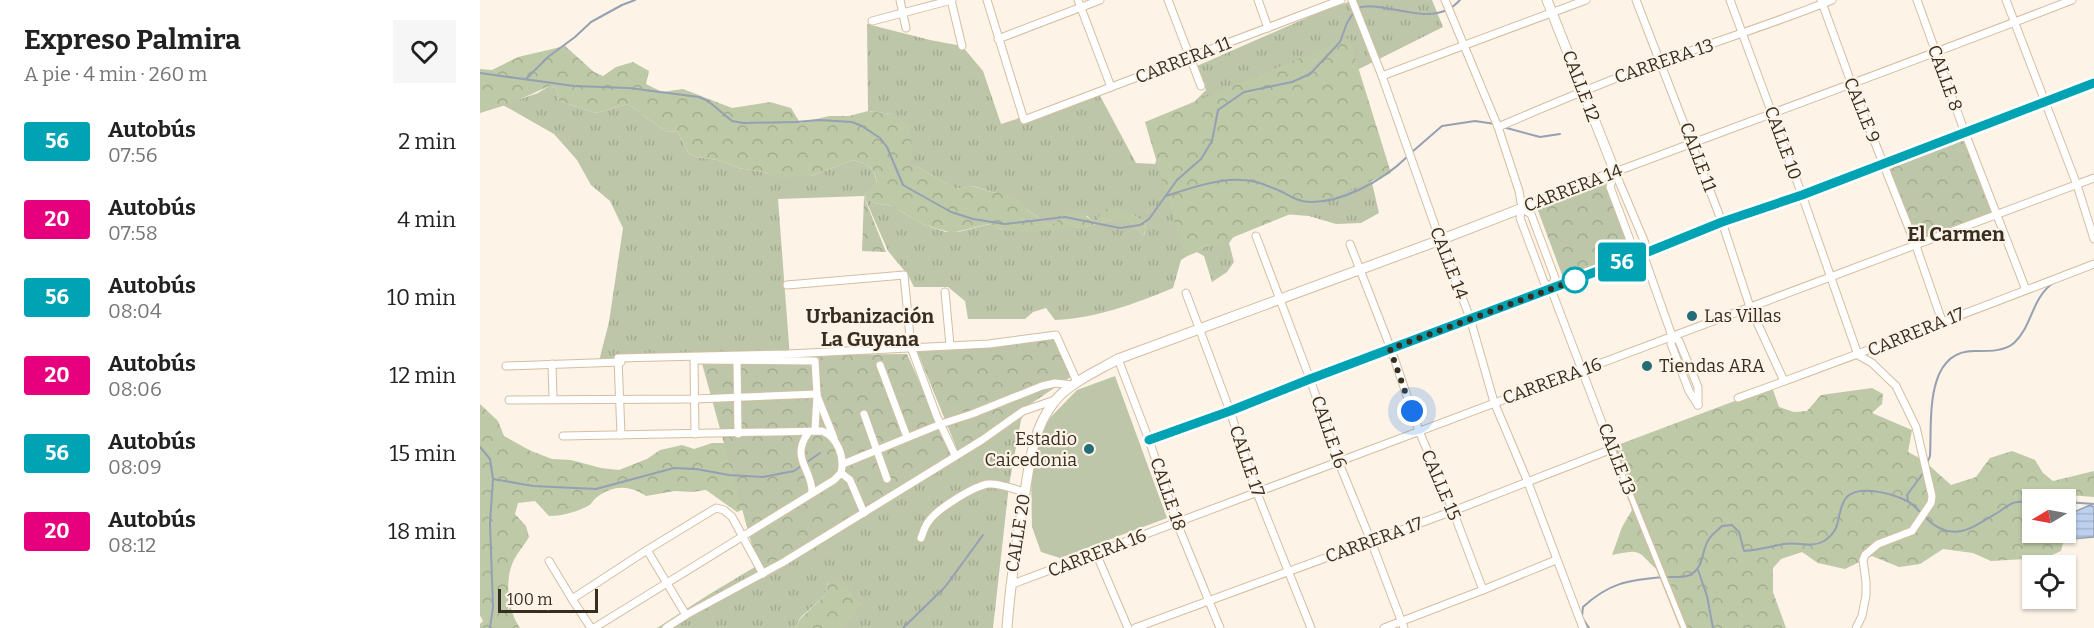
<!DOCTYPE html>
<html lang="es">
<head>
<meta charset="utf-8">
<style>
  :root { --surface:#fff; --page:#f6f6f6; --text:#222; --muted:#767676 }
  body { margin:0; font-family:Bitter,serif; background:var(--page); color:var(--text); height:100vh; display:flex; flex-direction:column; font-size:22px; white-space:nowrap }
  * { box-sizing:border-box; margin:0 }
  p { font-size:20px; color:var(--muted) }
  .icon { flex:none; width:33px; height:33px; fill:none; stroke:currentColor; stroke-width:2; stroke-linecap:round; stroke-linejoin:round }
  .map { position:relative; flex:1; overflow:hidden }
  .sheet { display:flex; flex-direction:column; background:var(--surface); width:480px }
  .sheet>* { flex:none }
  .badge { padding:0 12px; border-radius:4px; font-size:21px; line-height:39px }
  .needle { width:39px; rotate:260deg }
  .tools { position:absolute; left:1542px; top:489px; display:grid; gap:12px }
  .tools a { display:grid; place-items:center; width:54px; height:54px; border-radius:0px; background:var(--surface); box-shadow:0 2px 4px #0004; font-size:30px }
  .scale { position:absolute; left:18px; bottom:15px; width:100px; box-sizing:border-box; padding-left:6px; border:3px solid #372e22; border-top:0; font-size:16px; line-height:21px; white-space:nowrap; color:#372e22; -webkit-text-stroke:4px #fdf3e7; paint-order:stroke }
  .you { position:absolute; width:30px; height:30px; margin:-15px; border:4px solid #fff; border-radius:50%; background:#1a73e8; box-shadow:0 0 0 9px #1a73e833 }
  .map>.badge { position:absolute; translate:-50% -50%; box-shadow:0 0 0 3px #fff }
  .round { display:grid; place-items:center; flex:none; width:63px; height:63px; border-radius:0px; background:var(--page) }
  .head { display:flex; align-items:center; justify-content:space-between; height:102px; padding:0 24px }
  h1 { font-size:28px; font-weight:700; line-height:45px }
  ul { padding:0; list-style:none }
  li { display:flex; align-items:center; gap:18px; height:78px; padding:0 24px }
  li div { flex:1 }
  li b { display:block; font-size:22px }
  li em { font-style:normal }
  li .badge { min-width:66px; font-weight:700; text-align:center }
  main { display:flex; flex:1; min-height:0 }
  .map>svg:first-child { display:block }
  .grass { fill:url(#grass-tufts) }
  .forest { fill:url(#forest-crowns); fill-rule:evenodd }
  .park { fill:url(#park-crowns) }
  .pitch { fill:#bdc6a9 }
  .water { fill:url(#water-rules); stroke:#95a0b2; stroke-width:1.5 }
  .lines { fill:none; stroke-linecap:round; stroke-linejoin:round }
  .stream { stroke:#95a0b2; stroke-width:2 }
  .pedestrian-casing { stroke:#d5bea1; stroke-width:8 }
  .minor-casing { stroke:#d5bea1; stroke-width:9 }
  .secondary-casing { stroke:#d5bea1; stroke-width:11 }
  .pedestrian { stroke:#fff; stroke-width:5 }
  .minor { stroke:#fff; stroke-width:7 }
  .secondary { stroke:#fff; stroke-width:9 }
  .line-casing { stroke:#fff; stroke-width:14 }
  .line { stroke:#00a3b4; stroke-width:9 }
  .walk { stroke:#372e22; stroke-width:6; stroke-dasharray:0 10.8 }
  .stop-dot { fill:#fff; stroke:#00a3b4; stroke-width:3 }
  .poi-dot { fill:#236d76; stroke:#fdf3e7; stroke-width:2 }
  .labels { text-anchor:middle; dominant-baseline:central; stroke-width:4.5; stroke-linejoin:round; paint-order:stroke }
  .street-label { font-size:18px; fill:#372e22; stroke:#fdf3e7 }
  .poi-label { font-size:18px; fill:#372e22; stroke:#fdf3e7; text-anchor:start }
  .neighbourhood-label { font-size:20px; font-weight:bold; fill:#372e22; stroke:#fdf3e7 }
</style>
</head>
<body>
<main>
<section class="sheet">
<div class="head"><div><h1>Expreso Palmira</h1><p>A pie · 4 min · 260 m</p></div><a class="round"><svg class="icon" aria-label="heart" viewBox="0 0 24 24"><path d="M12 20l-8-8c-3-5 5-10 8-4 3-6 11-1 8 4z"/></svg></a></div>
<ul>
<li><span class="badge" style="background:#00a3b4;color:#fff">56</span><div><b>Autobús</b><p>07:56</p></div><em>2 min</em></li>
<li><span class="badge" style="background:#e6007e;color:#fff">20</span><div><b>Autobús</b><p>07:58</p></div><em>4 min</em></li>
<li><span class="badge" style="background:#00a3b4;color:#fff">56</span><div><b>Autobús</b><p>08:04</p></div><em>10 min</em></li>
<li><span class="badge" style="background:#e6007e;color:#fff">20</span><div><b>Autobús</b><p>08:06</p></div><em>12 min</em></li>
<li><span class="badge" style="background:#00a3b4;color:#fff">56</span><div><b>Autobús</b><p>08:09</p></div><em>15 min</em></li>
<li><span class="badge" style="background:#e6007e;color:#fff">20</span><div><b>Autobús</b><p>08:12</p></div><em>18 min</em></li>
</ul>
</section>
<div class="map">
<svg width="1614" height="628" viewBox="0 0 1614 628">
  <defs>
    <pattern id="grass-tufts" width="24" height="20" patternUnits="userSpaceOnUse" patternTransform="scale(1.5)"><rect width="24" height="20" fill="#bdc6a9"/><path d="M3 7l-1-3M5 7V3M7 7l1-3M15 17l-1-3M17 17v-4M19 17l1-3" fill="none" stroke="#a3aa91"/></pattern>
    <pattern id="forest-crowns" width="20" height="18" patternUnits="userSpaceOnUse" patternTransform="scale(1.5)"><rect width="20" height="18" fill="#bec9a7"/><path d="M2 6a3 3 0 1 1 6 0M12 15a3 3 0 1 1 6 0" fill="none" stroke="#a4ad8f"/></pattern>
    <pattern id="park-crowns" width="20" height="18" patternUnits="userSpaceOnUse" patternTransform="scale(1.5)"><rect width="20" height="18" fill="#bdc6a9"/><path d="M2 6a3 3 0 1 1 6 0M12 15a3 3 0 1 1 6 0" fill="none" stroke="#a3aa91"/></pattern>
    <pattern id="water-rules" width="6" height="5" patternUnits="userSpaceOnUse" patternTransform="scale(1.5)"><rect width="6" height="5" fill="#bdd1ef"/><path d="M0 2.5h6" fill="none" stroke="#a3b4cd"/></pattern>
  </defs>
  <rect width="100%" height="100%" fill="#fdf3e7"/>
  <g class="grass">
    <path d="M874,0H952L963,27L867,75L899,213L881,223L856,224L829,216L804,214L757,232L749,243L754,262L747,272L732,282L724,256L715,251L701,260L693,288C654,304 617,318 575,320L566,308L553,312L545,319H488L485,301L468,287H434L428,275L408,251L384,196L298,199L310,358L119,361L129,322L143,228L130,201L111,185L97,160L74,134L23,105L58,93L69,86L76,88L79,101L116,113L148,104L186,132L197,131L209,154L216,157L238,160L258,168L284,172L291,175L331,176L373,160C389,165 394,166 397,184L384,196L394,203L412,206L444,225L466,232H478L510,224L522,230L605,227L632,220H649L664,236L666,224C651,212 641,209 623,211L618,220L613,222L607,216L585,214L570,226L525,194L511,192L493,186L476,189L436,166H428L412,114L388,111L387,24L450,40L482,46L503,71L521,124L618,92L656,163L675,164L688,128L726,90L717,66L840,12Z"/>
    <polygon points="551,400 541,420 529,485 513,628 363,628 380,604 348,582 345,595 320,618 315,628 177,628 228,595 482,443"/>
  </g>
  <g class="forest">
    <polygon points="869,38 911,173 705,257 665,122"/>
    <path d="M85,46L114,72L123,76L136,67L153,62L169,71L166,84L182,92L203,89L252,108L290,102L311,108L320,123L349,116H369L388,111L412,114L428,124L433,151L428,166H436L476,189L492,186L511,192L525,193L541,200L546,209L570,226L585,214L601,212L613,222L618,220C619,217 620,214 622,212C632,200 657,217 666,224L664,236L649,220H632L605,227L545,233L522,230L509,224L472,233L444,225L412,206L394,203L384,196L397,183C394,166 389,165 373,160L331,176L303,178L291,175L284,172L258,168L238,160L216,157L209,154L197,131L186,132L148,104L116,113L79,101L76,88L69,86L32,103L0,113V69L12,70L38,57Z"/>
    <path d="M1292,387L1299,407L1314,412L1327,411L1341,395L1392,388L1403,394L1402,404L1392,413L1432,430L1428,452L1443,460L1471,485L1496,477L1510,458L1532,451L1555,460L1563,473L1573,481L1614,471V497L1589,495V519L1581,551L1565,558L1511,561L1493,553L1463,549L1440,564L1419,567L1392,556L1365,569L1338,563L1322,552L1301,559L1293,568V592L1306,628H1202C1199,602 1194,585 1173,566C1168,562 1163,553 1155,552C1149,551 1139,554 1132,555L1142,527L1152,510L1135,446ZM1552,500H1586V532H1552Z"/>
    <path d="M0,404L18,421L24,436L51,451L72,459L91,460L121,468L139,470L167,459L180,450L202,445L214,449L232,443H247L272,506L257,512L226,490L212,492L195,491L166,496C149,485 134,485 117,497C113,500 111,505 106,507C95,512 82,516 69,516L55,501L38,503L35,514L46,526L49,537C45,544 39,551 35,558C24,577 27,610 40,628H0V624L3,621L0,615Z"/>
    <polygon points="355,581 369,588 380,605 363,628 315,628 320,619 345,595 348,582"/>
  </g>
  <g class="park">
    <polygon points="1485,133 1517,214 1436,246 1404,163"/>
    <polygon points="1125,183 1152,254 1084,280 1057,208"/>
    <polygon points="384,197 406,252 382,251"/>
    <polygon points="574,337 592,376 537,413 477,449 437,351 508,346"/>
    <polygon points="427,354 471,453 279,571 220,356"/>
  </g>
  <polygon class="pitch" points="635,376 687,518 580,558 561,552 552,527 551,471 562,426 597,390"/>
  <polygon class="water" points="1610,505 1614,507 1614,537 1593,539 1594,512"/>
  <g class="lines">
    <g class="stream">
      <path d="M877,8C904,0 940,24 969,9C973,7 977,3 980,0"/>
      <polyline points="0,73 94,86 149,88 219,97 228,101 252,121 263,123 316,122 339,120 372,122 382,126 400,138 407,147 423,185 471,212 493,219 525,224 585,217 640,228 660,225 669,219 697,180 721,159 732,141 738,110 764,92 812,82 830,74 860,42 867,23 874,12"/>
      <polyline points="46,79 68,57 95,37 111,22 142,5 155,0"/>
      <polyline points="1023,127 1060,137 1080,134"/>
      <polyline points="932,152 962,126 995,121 1015,124"/>
      <path d="M686,196C707,189 740,178 762,180C771,180 784,184 793,188C803,191 812,199 822,201C857,207 904,180 928,156"/>
      <polyline points="0,447 10,459 13,479 10,523 13,607 10,628"/>
      <path d="M1447,464L1450,456C1452,422 1444,351 1494,351C1506,351 1524,352 1534,343C1553,325 1551,299 1573,283"/>
      <polyline points="13,479 53,486 116,489 194,468 216,469 249,475 283,477 314,471 340,453"/>
      <polyline points="1428,500 1427,495 1444,472"/>
      <polyline points="1586,502 1614,504"/>
      <path d="M1445,517C1471,544 1490,529 1517,513C1522,510 1528,505 1533,503C1539,501 1547,502 1552,501"/>
      <polyline points="1218,570 1227,596 1233,628"/>
      <polyline points="423,628 465,587 503,535"/>
      <path d="M1109,628L1102,617L1103,607C1129,583 1148,580 1183,577C1191,577 1203,578 1210,575C1225,567 1221,550 1229,539C1232,534 1238,530 1242,526L1252,525L1259,532L1264,551C1279,550 1289,547 1304,544C1318,541 1330,549 1344,541C1362,530 1356,516 1364,501C1374,482 1413,494 1427,501C1432,503 1437,509 1441,513"/>
    </g>
    <g class="pedestrian-casing">
      <polyline id="pedestrian" points="1132,449 1204,628"/>
    </g>
    <g class="minor-casing">
      <g id="minor">
        <polyline points="420,0 426,28"/>
        <polyline points="471,0 482,46"/>
        <polyline points="507,0 544,120 861,0"/>
        <polyline points="598,0 631,87"/>
        <polyline points="688,0 721,86"/>
        <polyline points="778,0 788,28"/>
        <polyline points="872,0 902,76 960,240 990,318 1014,402 1047,480 1103,628"/>
        <polyline points="1156,0 1242,222 1270,307 1304,381"/>
        <polyline points="1250,0 1322,195 1378,355 1392,363 1416,386 1436,427 1452,496 1451,503 1432,531 1398,544 1385,555 1383,560 1386,582 1386,595 1382,616 1376,628"/>
        <polyline points="1341,0 1372,85 1436,246 1462,321"/>
        <polyline points="1437,0 1485,133 1546,290"/>
        <polyline points="1526,0 1597,185 1614,239"/>
        <polyline points="392,21 472,0"/>
        <polyline points="518,39 620,0"/>
        <polyline points="902,76 1106,0"/>
        <path d="M1018,127C1072,104 1125,81 1180,62C1237,41 1295,23 1352,0"/>
        <path d="M1135,172C1287,115 1440,59 1592,0"/>
        <polyline points="1135,172 1165,243 1163,254 1192,336 1191,344 1209,391 1218,405"/>
        <polyline points="1135,172 1130,187 1153,248 1163,254"/>
        <polyline points="1042,208 1051,214 1075,278 1071,289"/>
        <polyline points="776,236 830,379 859,463 891,541 924,628"/>
        <polyline points="870,244 911,349 939,431 973,511 1003,590"/>
        <polyline points="307,285 424,275 431,347 457,417 475,455"/>
        <polyline points="465,292 470,345"/>
        <polyline points="706,293 750,411 777,493 831,628"/>
        <polyline points="1192,336 1199,341 1218,387 1218,405"/>
        <polyline points="638,359 669,440 697,523 740,628"/>
        <polyline points="214,360 215,434"/>
        <polyline points="215,360 335,361 337,394 335,430"/>
        <polyline points="257,361 258,434"/>
        <polyline points="72,364 73,398"/>
        <polyline points="400,365 427,437"/>
        <polyline points="26,366 141,362"/>
        <polyline points="338,398 354,438"/>
        <path d="M1258,398C1377,355 1495,310 1614,264"/>
        <polyline points="29,400 215,399 337,394"/>
        <polyline points="384,414 407,479"/>
        <path d="M328,433C310,459 332,468 332,492"/>
        <polyline points="141,435 138,358 308,354 509,344 576,335 597,382"/>
        <path d="M83,436L342,431C357,437 365,456 361,473"/>
        <polyline points="669,440 750,411 830,379 1163,254 1242,222 1322,195 1614,83"/>
        <polyline points="363,464 461,424 492,414 562,386 575,383 593,385"/>
        <path d="M441,538C443,533 445,525 449,521C457,509 494,486 508,484C520,483 533,489 545,492"/>
        <polyline points="167,550 206,615"/>
        <polyline points="616,553 648,628"/>
        <polyline points="69,561 92,599"/>
        <polyline points="530,585 1614,178"/>
        <polyline points="111,628 92,599 167,550 236,508 244,510 252,517 283,574"/>
        <polyline points="114,628 354,480 361,473 370,480 384,513"/>
        <polyline points="186,628 206,615 302,563 502,440 543,411 575,400"/>
        <polyline points="655,628 973,511 1132,449 1071,289 1064,282 1040,218 1042,208 1039,191 1018,127 965,0"/>
        <polyline points="904,628 1003,590 1076,560"/>
      </g>
    </g>
    <g class="secondary-casing">
      <path id="secondary" d="M527,628C530,587 536,546 543,505C549,470 551,431 574,402C587,384 619,370 638,359L960,240L1135,172L1067,0"/>
    </g>
    <use href="#pedestrian" class="pedestrian"/>
    <use href="#minor" class="minor"/>
    <use href="#secondary" class="secondary"/>
  </g>
  <g class="lines">
    <g class="line-casing">
      <polyline id="line" points="669,440 750,411 830,379 1163,254 1242,222 1322,195 1614,83"/>
    </g>
    <use href="#line" class="line"/>
    <polyline class="walk" points="932,411 910,349 1095,280"/>
  </g>
  <circle class="stop-dot" cx="1095" cy="280" r="12"/>
  <g class="poi-dot">
    <circle cx="1212" cy="316" r="6"/>
    <circle cx="1167" cy="366" r="6"/>
    <circle cx="609" cy="449" r="6"/>
  </g>
  <g class="labels">
    <g class="street-label">
      <text transform="translate(703 60) rotate(-21)">CARRERA 11</text>
      <text transform="translate(1184 61) rotate(-19)">CARRERA 13</text>
      <text transform="translate(1465 78) rotate(70)">CALLE 8</text>
      <text transform="translate(1101 86) rotate(69)">CALLE 12</text>
      <text transform="translate(1382 110) rotate(68)">CALLE 9</text>
      <text transform="translate(1303 143) rotate(70)">CALLE 10</text>
      <text transform="translate(1218 157) rotate(69)">CALLE 11</text>
      <text transform="translate(1093 188) rotate(-21)">CARRERA 14</text>
      <text transform="translate(969 263) rotate(69)">CALLE 14</text>
      <text transform="translate(1436 332) rotate(-22)">CARRERA 17</text>
      <text transform="translate(1072 381) rotate(-20)">CARRERA 16</text>
      <text transform="translate(849 432) rotate(71)">CALLE 16</text>
      <text transform="translate(1137 459) rotate(69)">CALLE 13</text>
      <text transform="translate(767 461) rotate(71)">CALLE 17</text>
      <text transform="translate(961 485) rotate(67)">CALLE 15</text>
      <text transform="translate(688 494) rotate(71)">CALLE 18</text>
      <text transform="translate(538 533) rotate(-81)">CALLE 20</text>
      <text transform="translate(894 540) rotate(-20)">CARRERA 17</text>
      <text transform="translate(617 553) rotate(-21)">CARRERA 16</text>
    </g>
    <g class="poi-label">
      <text x="1224" y="316">Las Villas</text>
      <text x="1179" y="366">Tiendas ARA</text>
      <text x="597" y="439" text-anchor="end">Estadio<tspan x="597" dy="21">Caicedonia</tspan></text>
    </g>
    <g class="neighbourhood-label">
      <text x="1476" y="234">El Carmen</text>
      <text x="390" y="316">Urbanización<tspan x="390" dy="23">La Guyana</tspan></text>
    </g>
  </g>
</svg>
<div class="tools">
<a><svg class="needle" viewBox="-14 -14 28 28"><path d="M0-13l5 13h-10z" fill="#e53935"/><path d="M0 13l5-13h-10z" fill="#767676"/></svg></a>
<a><svg class="icon" aria-label="locate" viewBox="0 0 24 24"><circle cx="12" cy="12" r="6"/><path d="M12 2v4M12 18v4M2 12h4M18 12h4"/></svg></a>
</div>
<div class="scale">100 m</div>
<div class="you" style="left:932px;top:411px"></div>
<b class="badge" style="left:1142px;top:262px;background:#00a3b4;color:#fff">56</b>
</div>
</main>
</body>
</html>
